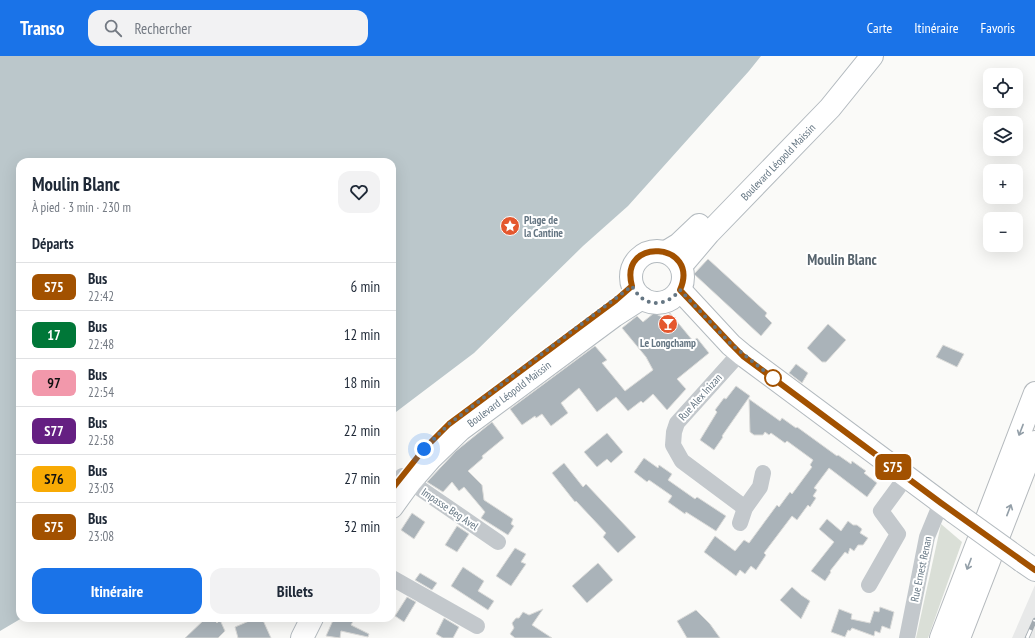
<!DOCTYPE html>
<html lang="fr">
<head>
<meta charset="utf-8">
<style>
  :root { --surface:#fff; --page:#f2f2f3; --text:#1f2937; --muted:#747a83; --line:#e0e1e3; --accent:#1a73e8 }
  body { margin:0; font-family:"PT Sans Narrow",sans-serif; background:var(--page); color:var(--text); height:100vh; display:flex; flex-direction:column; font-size:15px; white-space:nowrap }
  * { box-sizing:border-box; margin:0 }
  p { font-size:13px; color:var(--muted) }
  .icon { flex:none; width:22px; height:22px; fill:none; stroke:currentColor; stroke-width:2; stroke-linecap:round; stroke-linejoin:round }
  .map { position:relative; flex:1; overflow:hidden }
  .details { position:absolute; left:16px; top:102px; width:380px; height:464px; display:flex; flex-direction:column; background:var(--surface); border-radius:12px; box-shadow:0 4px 16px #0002 }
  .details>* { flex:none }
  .badge { padding:0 8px; border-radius:6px; font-size:14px; line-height:26px }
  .tools { position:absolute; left:983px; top:12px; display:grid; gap:8px }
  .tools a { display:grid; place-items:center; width:40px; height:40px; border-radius:8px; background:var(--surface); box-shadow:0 4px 16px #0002; font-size:20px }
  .you { position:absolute; width:20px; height:20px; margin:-10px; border:3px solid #fff; border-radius:50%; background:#1a73e8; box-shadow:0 0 0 6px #1a73e833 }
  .map>.badge { position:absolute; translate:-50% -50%; box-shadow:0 0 0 2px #fff }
  h2 { padding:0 16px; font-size:15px; line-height:36px }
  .round { display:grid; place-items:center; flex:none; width:42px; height:42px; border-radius:12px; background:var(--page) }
  .overview { display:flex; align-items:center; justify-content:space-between; height:68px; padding:0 16px }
  h1 { font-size:19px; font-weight:700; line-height:30px }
  .primary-button { display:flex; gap:8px; margin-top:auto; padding:8px 16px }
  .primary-button a { flex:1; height:46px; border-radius:12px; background:var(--accent); color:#fff; font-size:16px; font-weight:700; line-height:46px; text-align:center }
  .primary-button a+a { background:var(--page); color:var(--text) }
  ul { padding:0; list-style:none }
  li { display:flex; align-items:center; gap:12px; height:48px; padding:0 16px; border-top:1px solid var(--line) }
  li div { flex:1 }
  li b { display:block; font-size:15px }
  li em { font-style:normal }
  li .badge { min-width:44px; font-weight:700; text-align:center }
  header { display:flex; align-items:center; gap:24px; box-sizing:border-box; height:56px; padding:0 20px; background:var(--accent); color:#fff }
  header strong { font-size:19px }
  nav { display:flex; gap:22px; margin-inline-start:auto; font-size:14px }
  .search { width:280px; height:36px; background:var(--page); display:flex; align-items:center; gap:10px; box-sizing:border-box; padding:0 14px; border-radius:12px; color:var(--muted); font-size:15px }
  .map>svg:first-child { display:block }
  .built { fill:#e8e9e9 }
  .green { fill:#dadfd7 }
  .water { fill:#bbc7cb }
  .building { fill:#aab3b9; stroke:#dcdcda }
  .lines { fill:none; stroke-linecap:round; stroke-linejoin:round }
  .secondary-casing { stroke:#b3babf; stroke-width:24 }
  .highway-casing { stroke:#b4b9bd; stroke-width:24 }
  .street { stroke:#c3c8cc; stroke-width:16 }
  .secondary { stroke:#fff; stroke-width:22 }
  .highway { stroke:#fff; stroke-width:22 }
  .rail-casing { stroke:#a2aab0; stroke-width:4.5 }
  .rail { stroke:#fff; stroke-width:3; stroke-dasharray:9; stroke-linecap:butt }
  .secondary-bridge-casing { stroke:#b3babf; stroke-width:24; stroke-linecap:butt }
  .secondary-bridge { stroke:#fff; stroke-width:22 }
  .oneway { stroke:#939fa8 }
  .line-casing { stroke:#fff; stroke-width:9 }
  .line { stroke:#a25100; stroke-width:6 }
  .walk { stroke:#657683; stroke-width:4; stroke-dasharray:0 7.2 }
  .stop-dot { fill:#fff; stroke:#a25100; stroke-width:2 }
  .labels { text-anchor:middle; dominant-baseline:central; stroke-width:4; stroke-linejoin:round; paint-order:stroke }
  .street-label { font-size:11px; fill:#657683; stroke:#fff }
  .poi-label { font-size:11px; font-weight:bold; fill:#657683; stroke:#fff; text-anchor:start }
  .district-label { font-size:15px; font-weight:bold; fill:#57646e; stroke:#fff }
</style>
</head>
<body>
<header>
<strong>Transo</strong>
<div class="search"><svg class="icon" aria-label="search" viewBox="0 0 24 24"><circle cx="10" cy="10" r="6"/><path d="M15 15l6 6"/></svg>Rechercher</div>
<nav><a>Carte</a><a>Itinéraire</a><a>Favoris</a></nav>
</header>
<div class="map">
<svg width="1035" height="582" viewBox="0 0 1035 582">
  <rect width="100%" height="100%" fill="#fafaf8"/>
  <polygon class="built" points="1035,529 1035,582 1012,582"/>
  <polygon class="green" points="941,468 962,486 928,582 916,582"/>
  <polygon class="water" points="0,0 761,0 749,15 628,150 583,190 474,297 392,359 392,106 20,106 20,562 22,562 0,575"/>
  <g class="building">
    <polygon points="708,203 767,257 765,260 772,267 761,280 694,218"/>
    <polygon points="654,257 664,262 670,257 693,285 697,282 709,297 677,323 686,333 667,354 653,338 643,347 641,345 628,355 616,341 597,356 579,332 561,347 568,357 551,370 542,358 536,362 535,360 522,369 510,353 595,290 607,304 602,307 625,335 653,314 646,301 622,272 637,260 643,266"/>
    <polygon points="828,268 846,284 826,306 822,306 807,292"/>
    <polygon points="943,289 964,298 957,311 936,301"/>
    <polygon points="796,308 808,317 802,327 789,317"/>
    <polygon points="736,330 750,340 722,380 723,381 714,394 700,384 717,356 715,354 724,342 726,343"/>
    <polygon points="749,343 780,365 782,362 796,372 797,371 837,400 838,399 851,408 852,405 866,415 864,417 877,427 867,441 829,412 814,432 817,434 813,440 816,442 810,451 808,449 797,464 792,460 764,497 766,499 756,514 751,510 745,518 740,514 736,520 704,496 715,480 735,495 744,484 749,487 777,449 779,451 790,436 792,438 812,411 810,409 813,404 787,385 785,387 771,377 769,379 765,376 763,379 754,379 750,376"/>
    <polygon points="492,366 504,382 482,400 483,402 468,415 482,429 484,444 513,463 511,468 514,470 508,479 481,462 485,456 464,431 459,435 452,426 443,436 427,426 456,395"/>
    <polygon points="607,377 623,396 611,407 607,403 597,411 584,396"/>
    <polygon points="644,402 658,412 659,409 672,418 668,424 695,443 697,441 726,460 716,475 686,456 685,458 668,446 672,440 649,424 647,426 634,416"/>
    <polygon points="564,407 583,431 586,428 636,481 618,497 603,481 606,477 576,445 575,446 552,417"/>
    <polygon points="412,457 425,466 414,483 401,474"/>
    <polygon points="827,463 841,475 848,465 853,469 857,469 862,473 860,477 868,482 863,489 858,489 854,495 850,492 848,498 845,496 830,515 831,516 825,525 811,515 834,486 819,473"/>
    <polygon points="457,470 469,478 457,496 445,489"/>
    <polygon points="515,492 526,498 521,506 526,508 511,530 496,520"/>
    <polygon points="598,507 613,524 587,547 572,530"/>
    <polygon points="463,511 484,525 478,535 494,545 488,554 451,530"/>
    <polygon points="420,517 437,527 432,534 415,524"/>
    <polygon points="792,531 801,539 810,545 801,563 780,544"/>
    <polygon points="407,541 416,546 404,566 395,560"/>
    <polygon points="880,551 894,556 890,573 882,570 880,577 875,575 874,580 852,572 850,575 848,574 845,581 831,576 839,553 852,558 851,563 870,567 874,555 879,556"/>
    <polygon points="543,553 532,569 552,582 515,582 510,578 514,572 512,567 516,562 519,562 523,556 529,559"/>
    <polygon points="696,554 710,568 720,582 687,582 677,565"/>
    <polygon points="206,562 212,562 217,567 220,564 225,575 218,582 185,582"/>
    <polygon points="256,562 262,562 271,582 238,582 235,571"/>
    <polygon points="334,562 355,562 351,569 369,578 368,581 341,575 340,582 326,580"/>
    <polygon points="444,562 459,571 453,582 443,582 436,578"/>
  </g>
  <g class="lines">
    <g class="secondary-casing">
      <g id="secondary">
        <circle cx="657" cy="221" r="26"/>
        <polyline points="666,196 679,188 699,169"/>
        <polyline points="681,210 709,177 830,52 872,0"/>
        <polyline points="680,234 731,289 743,299 954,456"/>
        <polyline points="392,451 410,426 431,402 460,374 614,260 642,242"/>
        <polyline points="1022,505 1035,514"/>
        <polyline points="302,582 312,562"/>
      </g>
    </g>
    <g class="highway-casing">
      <g id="highway">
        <polyline points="941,582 1035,337"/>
        <polyline points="959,582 1035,386"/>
      </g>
    </g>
    <g class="street">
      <polyline points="740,297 677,367 674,376 673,389 682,405 745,452"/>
      <polyline points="402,420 498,486"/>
      <polyline points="740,467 745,452 760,431 763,417"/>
      <polyline points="392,522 477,570"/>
      <polyline points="869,529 898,478 881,455 906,421"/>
      <polyline points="907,582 927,481 941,447"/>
    </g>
    <use href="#secondary" class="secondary"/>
    <use href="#highway" class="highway"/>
    <g class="rail-casing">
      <polyline id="rail" points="1027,582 1035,564"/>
    </g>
    <use href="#rail" class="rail"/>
    <g class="secondary-bridge-casing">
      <polyline id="secondary-bridge" points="954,456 1022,505"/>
    </g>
    <use href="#secondary-bridge" class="secondary-bridge"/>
  </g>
  <defs><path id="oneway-shaft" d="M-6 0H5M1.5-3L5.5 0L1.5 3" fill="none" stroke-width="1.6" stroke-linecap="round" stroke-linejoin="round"/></defs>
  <g class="oneway">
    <use href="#oneway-shaft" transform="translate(1021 374) rotate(111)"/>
    <use href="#oneway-shaft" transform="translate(1009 454) rotate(-69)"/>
    <use href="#oneway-shaft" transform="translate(969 508) rotate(111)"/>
  </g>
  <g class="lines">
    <g class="line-casing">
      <path id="line" d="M392,433L424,393L449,368L616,244L632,230C618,180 701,186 680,234L732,289L743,300L941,447L1035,514"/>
    </g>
    <use href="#line" class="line"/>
    <path class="walk" d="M424,393L449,368L632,230C644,252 665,252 680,234L732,289L773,322"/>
  </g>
  <defs>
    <g id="sight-disc" transform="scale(1)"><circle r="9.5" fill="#e4572e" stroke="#fff"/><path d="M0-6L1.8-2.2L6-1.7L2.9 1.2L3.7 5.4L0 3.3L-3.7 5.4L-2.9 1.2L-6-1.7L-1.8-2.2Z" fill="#fff"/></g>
    <g id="bar-disc" transform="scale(1)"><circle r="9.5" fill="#e4572e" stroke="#fff"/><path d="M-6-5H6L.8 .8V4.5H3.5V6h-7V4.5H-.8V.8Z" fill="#fff"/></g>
  </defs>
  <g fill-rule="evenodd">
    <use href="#sight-disc" x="510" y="170"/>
    <use href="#bar-disc" x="668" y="268"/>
  </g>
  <circle class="stop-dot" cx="773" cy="322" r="8"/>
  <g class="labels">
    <g class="street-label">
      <text transform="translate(778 106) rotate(-46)">Boulevard Léopold Maissin</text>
      <text transform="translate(509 338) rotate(-37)">Boulevard Léopold Maissin</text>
      <text transform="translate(700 341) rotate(-48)">Rue Alex Inizan</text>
      <text transform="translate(450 453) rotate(34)">Impasse Beg Avel</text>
      <text transform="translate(921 513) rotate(-78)">Rue Ernest Renan</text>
    </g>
    <g class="poi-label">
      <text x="524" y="164">Plage de<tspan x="524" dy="13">la Cantine</tspan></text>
      <text x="668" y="287" text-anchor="middle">Le Longchamp</text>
    </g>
    <g class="district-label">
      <text x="842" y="203">Moulin Blanc</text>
    </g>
  </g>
</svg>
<div class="tools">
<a><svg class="icon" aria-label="locate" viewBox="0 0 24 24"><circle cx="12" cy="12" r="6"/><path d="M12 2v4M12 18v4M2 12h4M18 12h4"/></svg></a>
<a><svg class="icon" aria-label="layers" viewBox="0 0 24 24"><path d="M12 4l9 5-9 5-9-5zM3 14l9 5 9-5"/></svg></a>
<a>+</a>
<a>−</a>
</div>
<div class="you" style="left:424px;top:393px"></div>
<b class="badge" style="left:893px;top:411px;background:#a25100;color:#fff">S75</b>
<section class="details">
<div class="overview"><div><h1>Moulin Blanc</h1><p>À pied · 3 min · 230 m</p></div><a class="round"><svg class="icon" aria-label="heart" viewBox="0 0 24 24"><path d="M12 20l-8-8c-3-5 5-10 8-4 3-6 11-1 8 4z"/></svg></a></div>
<h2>Départs</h2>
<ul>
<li><span class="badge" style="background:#a25100;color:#fff">S75</span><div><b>Bus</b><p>22:42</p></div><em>6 min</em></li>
<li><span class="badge" style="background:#007738;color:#fff">17</span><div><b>Bus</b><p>22:48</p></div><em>12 min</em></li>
<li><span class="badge" style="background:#f298ab;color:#111">97</span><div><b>Bus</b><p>22:54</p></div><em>18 min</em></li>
<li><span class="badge" style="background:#651f82;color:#fff">S77</span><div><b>Bus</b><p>22:58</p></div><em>22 min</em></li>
<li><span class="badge" style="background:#f8aa04;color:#111">S76</span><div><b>Bus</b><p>23:03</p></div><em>27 min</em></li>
<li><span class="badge" style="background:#a25100;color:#fff">S75</span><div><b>Bus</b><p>23:08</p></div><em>32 min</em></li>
</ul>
<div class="primary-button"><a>Itinéraire</a><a>Billets</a></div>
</section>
</div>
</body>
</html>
